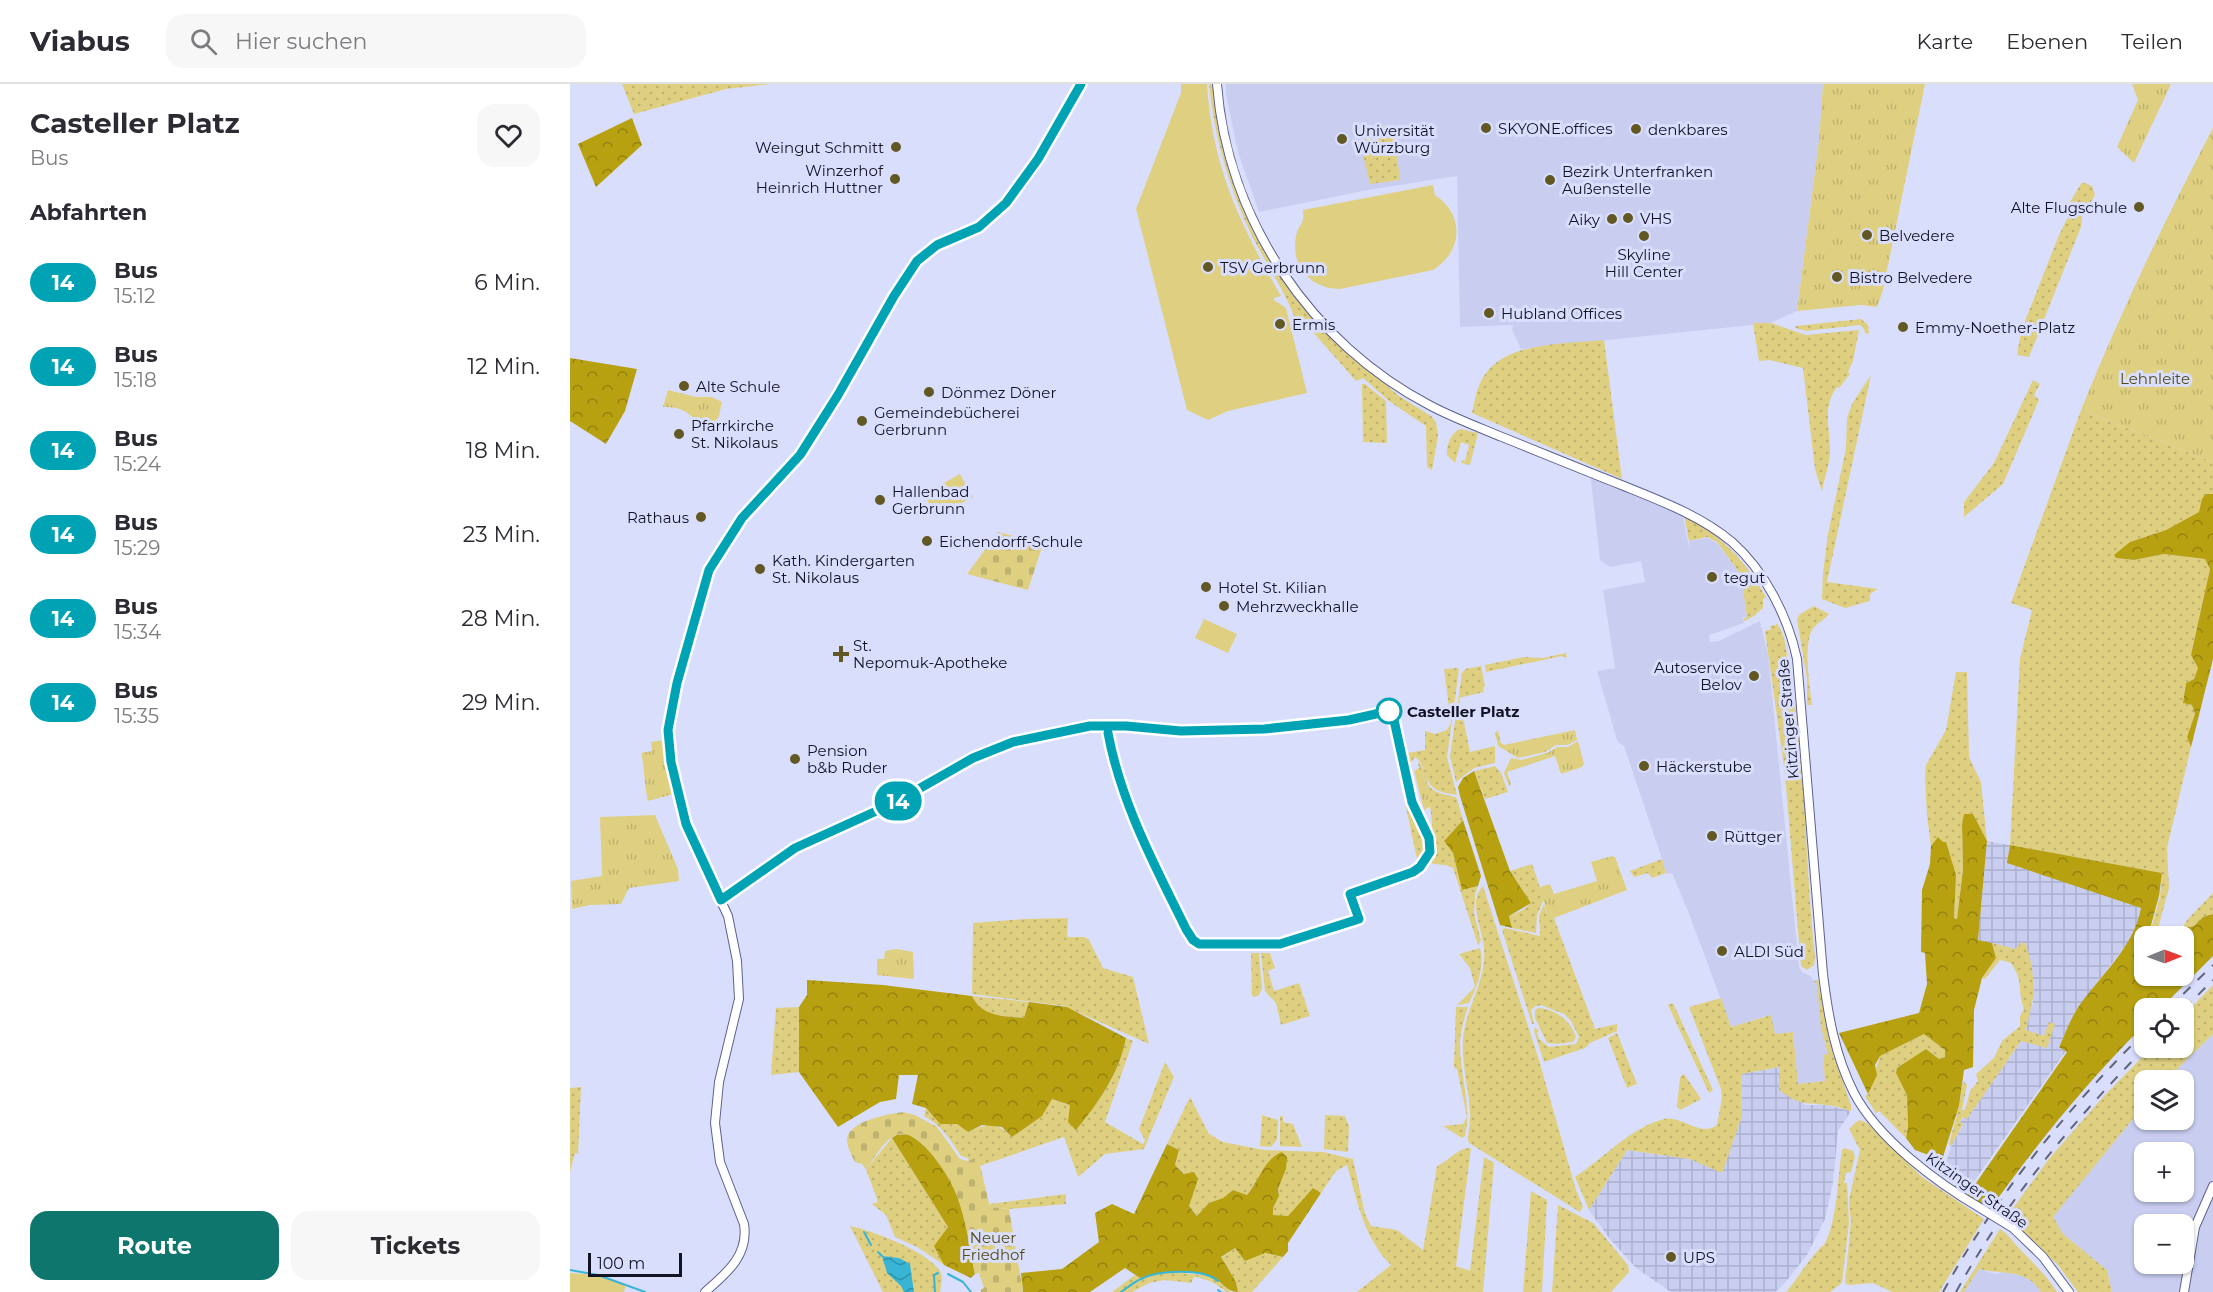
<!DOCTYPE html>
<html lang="de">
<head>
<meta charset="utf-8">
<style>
  :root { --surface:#fff; --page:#f7f7f7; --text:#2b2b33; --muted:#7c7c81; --line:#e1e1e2; --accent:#0f766e }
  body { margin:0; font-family:Montserrat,sans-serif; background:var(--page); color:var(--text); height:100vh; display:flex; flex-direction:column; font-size:22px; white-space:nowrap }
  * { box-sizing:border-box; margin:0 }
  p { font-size:20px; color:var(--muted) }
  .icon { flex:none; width:33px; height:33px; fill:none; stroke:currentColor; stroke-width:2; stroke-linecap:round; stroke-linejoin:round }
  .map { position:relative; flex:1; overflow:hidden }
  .side { display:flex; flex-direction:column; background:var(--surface); width:570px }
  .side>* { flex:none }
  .badge { padding:0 12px; border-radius:20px; font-size:21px; line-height:39px }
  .needle { width:39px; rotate:89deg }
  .tools { position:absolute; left:1564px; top:842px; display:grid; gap:12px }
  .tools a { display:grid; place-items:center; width:60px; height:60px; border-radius:12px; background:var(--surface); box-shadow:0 2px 4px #0004; font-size:30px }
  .scale { position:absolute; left:18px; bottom:15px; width:94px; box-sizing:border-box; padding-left:6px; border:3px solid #121325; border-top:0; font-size:16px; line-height:21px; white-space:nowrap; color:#121325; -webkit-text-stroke:4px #dadefd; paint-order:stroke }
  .map>.badge { position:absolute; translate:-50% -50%; box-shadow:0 0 0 3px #fff }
  h2 { padding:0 30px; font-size:22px; line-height:54px }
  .round { display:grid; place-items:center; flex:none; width:63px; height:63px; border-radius:18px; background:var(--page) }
  .overview { display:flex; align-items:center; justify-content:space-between; height:102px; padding:0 30px }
  h1 { font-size:28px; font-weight:700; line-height:45px }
  .button { display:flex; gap:12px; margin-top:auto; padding:12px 30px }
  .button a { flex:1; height:69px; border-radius:18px; background:var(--accent); color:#fff; font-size:24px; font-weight:700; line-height:69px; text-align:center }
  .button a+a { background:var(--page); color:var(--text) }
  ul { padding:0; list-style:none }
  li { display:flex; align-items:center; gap:18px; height:84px; padding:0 30px }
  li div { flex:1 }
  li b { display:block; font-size:22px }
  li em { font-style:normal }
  li .badge { min-width:66px; font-weight:700; text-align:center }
  header { display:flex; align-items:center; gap:36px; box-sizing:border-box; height:84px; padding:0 30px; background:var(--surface); border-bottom:2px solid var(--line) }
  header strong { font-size:28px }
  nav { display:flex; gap:33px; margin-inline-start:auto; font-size:21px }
  .search { width:420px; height:54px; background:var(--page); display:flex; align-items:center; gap:15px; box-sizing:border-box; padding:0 21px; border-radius:18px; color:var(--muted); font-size:22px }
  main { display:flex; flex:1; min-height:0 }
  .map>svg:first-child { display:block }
  .built { fill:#c9cef1; fill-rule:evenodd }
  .industrial { fill:url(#industrial-grid) }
  .grass { fill:url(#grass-dots) }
  .forest { fill:url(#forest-crowns) }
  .cemetery { fill:url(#cemetery-stones) }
  .park { fill:url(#park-tufts) }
  .pitch { fill:#dfd081 }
  .water { fill:url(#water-waves) }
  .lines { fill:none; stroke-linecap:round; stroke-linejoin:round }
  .stream { stroke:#38b4d4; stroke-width:2 }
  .minor-casing { stroke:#5c618d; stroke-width:10 }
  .minor { stroke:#fff; stroke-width:8 }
  .rail { stroke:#62647c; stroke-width:2; stroke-dasharray:10 10; stroke-linecap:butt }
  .minor-bridge-casing { stroke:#5c618d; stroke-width:10; stroke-linecap:butt }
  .minor-bridge { stroke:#fff; stroke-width:8 }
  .line-casing { stroke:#fff; stroke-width:14 }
  .line { stroke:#00a3b4; stroke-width:9 }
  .poi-dot { fill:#625824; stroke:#dadefd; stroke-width:2 }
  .stop-dot { fill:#fff; stroke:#00a3b4; stroke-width:3 }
  .labels { text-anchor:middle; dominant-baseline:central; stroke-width:6; stroke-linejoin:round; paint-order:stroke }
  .poi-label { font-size:15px; fill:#121325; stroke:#dadefd; text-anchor:start }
  .park-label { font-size:15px; fill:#534a18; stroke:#dadefd }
  .stop-label { font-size:15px; font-weight:bold; fill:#121325; stroke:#dadefd; text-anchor:start }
  .street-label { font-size:15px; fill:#121325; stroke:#dadefd }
</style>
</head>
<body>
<header>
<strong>Viabus</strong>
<div class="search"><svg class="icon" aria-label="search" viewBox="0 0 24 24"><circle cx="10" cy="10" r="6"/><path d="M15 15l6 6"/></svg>Hier suchen</div>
<nav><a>Karte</a><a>Ebenen</a><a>Teilen</a></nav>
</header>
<main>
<section class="side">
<div class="overview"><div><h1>Casteller Platz</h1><p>Bus</p></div><a class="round"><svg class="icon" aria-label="heart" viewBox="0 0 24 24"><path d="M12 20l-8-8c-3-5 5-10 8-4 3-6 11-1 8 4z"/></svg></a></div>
<h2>Abfahrten</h2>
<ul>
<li><span class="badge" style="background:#00a3b4;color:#fff">14</span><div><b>Bus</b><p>15:12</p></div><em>6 Min.</em></li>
<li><span class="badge" style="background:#00a3b4;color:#fff">14</span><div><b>Bus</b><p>15:18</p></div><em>12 Min.</em></li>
<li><span class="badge" style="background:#00a3b4;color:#fff">14</span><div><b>Bus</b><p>15:24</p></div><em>18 Min.</em></li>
<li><span class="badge" style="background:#00a3b4;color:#fff">14</span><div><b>Bus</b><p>15:29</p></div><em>23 Min.</em></li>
<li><span class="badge" style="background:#00a3b4;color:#fff">14</span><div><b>Bus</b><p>15:34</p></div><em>28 Min.</em></li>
<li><span class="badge" style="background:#00a3b4;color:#fff">14</span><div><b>Bus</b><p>15:35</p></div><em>29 Min.</em></li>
</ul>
<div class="button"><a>Route</a><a>Tickets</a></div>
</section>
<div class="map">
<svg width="1643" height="1208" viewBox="0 0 1643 1208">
  <defs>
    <pattern id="industrial-grid" width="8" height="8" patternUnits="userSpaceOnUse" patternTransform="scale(1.5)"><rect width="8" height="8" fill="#c9cef1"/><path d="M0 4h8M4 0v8" fill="none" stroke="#acb0ce"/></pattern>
    <pattern id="grass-dots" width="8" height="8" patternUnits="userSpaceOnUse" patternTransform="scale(1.5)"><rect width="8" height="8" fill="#dfd081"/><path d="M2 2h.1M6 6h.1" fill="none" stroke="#beb26f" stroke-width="1.8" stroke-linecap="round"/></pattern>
    <pattern id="forest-crowns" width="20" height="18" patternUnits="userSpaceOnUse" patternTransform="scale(1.5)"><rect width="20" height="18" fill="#b7a110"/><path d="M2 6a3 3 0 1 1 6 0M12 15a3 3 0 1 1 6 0" fill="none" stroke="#93820f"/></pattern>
    <pattern id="cemetery-stones" width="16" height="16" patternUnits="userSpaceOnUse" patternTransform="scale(1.5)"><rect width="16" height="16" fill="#dfd081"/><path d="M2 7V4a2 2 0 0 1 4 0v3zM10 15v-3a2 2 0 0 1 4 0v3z" fill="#beb26f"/></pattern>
    <pattern id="park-tufts" width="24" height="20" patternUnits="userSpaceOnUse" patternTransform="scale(1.5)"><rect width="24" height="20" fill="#dfd081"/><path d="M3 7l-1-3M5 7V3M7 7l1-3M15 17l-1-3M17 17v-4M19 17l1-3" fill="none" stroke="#beb26f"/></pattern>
    <pattern id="water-waves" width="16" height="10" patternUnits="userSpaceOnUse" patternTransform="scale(1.5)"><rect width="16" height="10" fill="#38b4d4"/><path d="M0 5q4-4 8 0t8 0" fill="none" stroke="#2e91ac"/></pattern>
  </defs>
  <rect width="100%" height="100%" fill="#dadefd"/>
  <g class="built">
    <polygon points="656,0 1253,0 1249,57 1227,227 1201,239 951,265 942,246 943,241 890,243 887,92 798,106 689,128 668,68 656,11"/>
    <polygon points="1020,388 1112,427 1120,468 1119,457 1137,454 1147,459 1171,491 1177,533 1172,533 1174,539 1139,551 1140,558 1149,557 1190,537 1198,570 1229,883 1233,889 1239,891 1247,899 1258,971 1253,972 1255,997 1228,1000 1223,949 1205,950 1196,932 1161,943 1118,827 1102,789 1097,790 1054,662 1049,659 1047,656 1027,587 1045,584 1033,506 1075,498 1071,477 1040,483 1030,476"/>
    <path d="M1643,950V1208H1542L1537,1186L1493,1150L1482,1133L1575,1020V1035H1614V996H1596ZM1575,1068H1614V1107H1575ZM1575,1140H1614V1179H1575Z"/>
    <polygon points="1409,1185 1425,1190 1434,1188 1453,1192 1466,1200 1471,1208 1394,1208"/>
  </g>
  <g class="industrial">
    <polygon points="1417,757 1440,761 1438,779 1571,823 1568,839 1559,857 1506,926 1489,962 1496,967 1395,1110 1384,1102 1389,1095 1376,1079 1381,1062 1393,1041 1390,1038 1394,1033 1397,1034 1452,956 1474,952 1456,947 1460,925 1463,920 1452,859 1445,866 1408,856"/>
    <polygon points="1210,983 1235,1021 1257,1021 1281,1027 1268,1047 1263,1099 1255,1135 1237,1171 1214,1200 1205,1208 1101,1208 1066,1184 1039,1154 1019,1126 1057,1066 1120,1075 1152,1088 1172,1032 1171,990"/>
  </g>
  <g class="grass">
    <polygon points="52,0 202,0 156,5 64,30"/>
    <path d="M639,0H644L662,92L682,142L692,161L729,218L761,253L829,312L861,332L866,338L868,352L862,386L857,383L856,342L819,317L793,294L786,297L735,239L727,240C716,208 696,180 681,150C659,103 644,52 639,0Z"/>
    <polygon points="823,41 830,96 800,100 791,63 796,60 793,43"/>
    <polygon points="1512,98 1522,102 1525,111 1512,133 1511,143 1459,273 1447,271 1451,247 1489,151 1500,129 1500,118"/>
    <polygon points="1291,235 1298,241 1299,250 1295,249 1294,245 1290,241 1236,247 1225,244 1226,242"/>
    <path d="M1183,239H1201L1236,251L1289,246L1283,277L1278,288L1280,290L1269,304L1267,303C1252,323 1260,344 1260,366C1260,380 1254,395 1252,408L1245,385L1233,284L1199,276L1189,277Z"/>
    <path d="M1034,256L1052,395L902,329C905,315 907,301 916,289C940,257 998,260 1034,256Z"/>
    <polygon points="1301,291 1257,498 1308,505 1300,510 1300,517 1275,524 1252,515 1253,489 1258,450 1276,364 1277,334 1282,320"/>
    <polygon points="1463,296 1470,300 1464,311 1469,316 1433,400 1394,433 1394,418 1424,379"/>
    <polygon points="792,300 795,300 816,317 817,359 793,358"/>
    <polygon points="1511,326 1643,378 1643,410 1636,410 1629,428 1596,446 1560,458 1546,474 1564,476 1594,470 1635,475 1640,485 1621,571 1628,584 1624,595 1616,599 1613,619 1622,621 1625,630 1617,653 1621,663 1597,764 1599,804 1588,844 1600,852 1579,852 1590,813 1592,789 1440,761 1450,575 1462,526 1441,519"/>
    <path d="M890,345L908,349L900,381L891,379L892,376L895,377L899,361L891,358L885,379L877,371C876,361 881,349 890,345Z"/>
    <path d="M1114,431C1153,454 1173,473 1196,513L1193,515V524L1184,532L1174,537L1173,535L1177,533L1171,491L1147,458L1137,453L1119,457Z"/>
    <path d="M1244,522L1259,530C1255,536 1246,539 1242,546C1233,564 1240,601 1242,621H1237V595L1227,535L1230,530Z"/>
    <path d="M1206,539C1215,548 1216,565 1218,577C1237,675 1234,774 1245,873L1244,881L1237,886L1231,882L1215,690L1195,547L1201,545L1200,542L1206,541Z"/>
    <polygon points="996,569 997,574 992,572 916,588 915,581 954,573 973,574"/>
    <polygon points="911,582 915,602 913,603 914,608 889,614 900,668 925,662 925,679 904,684 886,698 880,672 892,589 895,585"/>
    <path d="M888,584L889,586L877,673L887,711C880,710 873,709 867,706C854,700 858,683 845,673L839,681L838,675L840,674L837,669L855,666V647L865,650L877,646L881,639L874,585Z"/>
    <path d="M1386,588H1397L1399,673L1411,698L1417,757L1403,731L1392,741L1393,786L1387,835L1384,834C1385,807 1388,775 1368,753L1361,762L1357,732L1355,693L1356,681L1376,646Z"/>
    <path d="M848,678C867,698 844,705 886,713L887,715L893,736L874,757L883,769L892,806L908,802L905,811L904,829L911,857L908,861L883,784C874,779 869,782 861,779C869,762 862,757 862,741C861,721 857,703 851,684H849Z"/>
    <polygon points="925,682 931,689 938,708 915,715 904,687"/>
    <path d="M840,722C847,743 867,760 848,780L836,723Z"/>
    <polygon points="1092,775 1096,789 1082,794 1078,789 1064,793 1060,787"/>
    <polygon points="962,780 974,815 967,831 966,849 942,844 939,832 953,826 961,819 940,787"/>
    <path d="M913,802L969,976L1006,1106L1013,1123L1010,1128L899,1059L898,1056C898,1046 901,1038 900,1028C899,1004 891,979 893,954C896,923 917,896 914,864C913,846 897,818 913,802Z"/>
    <polygon points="1643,809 1643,830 1633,833 1623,843 1613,843 1617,836"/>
    <polygon points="974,820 978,832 984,834 1025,945 1047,940 1047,947 1020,959 1015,964 974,978 964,947 965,943 969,947 967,948 969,955 979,963 1006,960 1009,953 1001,937 994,930 971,921 964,923 961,926 964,940 962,940 932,846 935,844 970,852 969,831"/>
    <polygon points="498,834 497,853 515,853 519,856 533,884 563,893 579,960 494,922 402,910 403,839 455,835"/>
    <path d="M1452,858L1456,860L1462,883L1464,909L1456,946L1474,952L1479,938L1485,940L1477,964L1451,957L1397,1035L1393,1033L1390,1038L1393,1040L1381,1062L1379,1060L1389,1023L1393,997L1397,1001L1392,1026H1395L1400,1007L1408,997L1406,990L1424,974L1432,957L1450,942V932L1454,925C1447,906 1454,898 1441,879L1430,876L1415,895L1412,894L1426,874L1422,859L1445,865Z"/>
    <path d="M910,864C915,881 907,904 899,919L887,921L905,903L900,884L889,870Z"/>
    <polygon points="689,869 692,904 689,911 685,913 682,912 681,869"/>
    <polygon points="691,869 700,869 705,884 698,887 704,907 729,899 740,932 711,941 706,919 695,907"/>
    <path d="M1248,896L1263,970L1281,1021V1027C1273,1025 1264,1021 1256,1021C1232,1018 1231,1022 1209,1006L1210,983L1171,990L1172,1032L1152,1089L1120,1075L1057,1066L1019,1126L1005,1093C1034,1074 1060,1044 1094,1035C1112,1031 1131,1054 1147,1041L1152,1014L1151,1005L1119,923L1151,914L1161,943L1201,931L1205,950L1223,948L1228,1000L1255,997L1253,971L1258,970L1251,943L1247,900L1244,897Z"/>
    <polygon points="1643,901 1643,950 1596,996 1575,996 1575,1020 1483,1133 1493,1150 1537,1186 1542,1208 1508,1208 1487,1180 1436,1134 1478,1076 1533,1013 1582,963 1614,963 1614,931"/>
    <path d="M402,912L459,918L455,934C434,932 412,933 402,912Z"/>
    <polygon points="1103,919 1143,1006 1139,1009 1098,921"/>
    <polygon points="229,923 229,988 201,991 206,924"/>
    <path d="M886,923H898C894,936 890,947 890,961C890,991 902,1022 895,1052L892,1054L873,1042L893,1040L897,1033L887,985H885L884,981Z"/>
    <path d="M968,924C986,925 1000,936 1006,953L1003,958L989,960L977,959L965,934V926Z"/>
    <polygon points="1047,949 1067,1000 1057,1004 1038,954"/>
    <polygon points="1354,950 1375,966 1375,973 1369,975 1356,965 1327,985 1326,989 1337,1010 1338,1043 1336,1054 1309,1027 1306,1029 1295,1012 1298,1010 1310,972"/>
    <path d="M556,954L563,957L535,1038L573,1060L575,1056L569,1045L595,978L604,993L574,1065L535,1070L508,1093L494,1053L410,1082L408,1074L399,1077L398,1074L391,1072C380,1055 372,1042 354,1032L356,1024L370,1040H387L398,1048C416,1039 428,1038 442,1053L471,1032L481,1015L500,1021L506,1045C530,1017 549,990 556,954Z"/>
    <polygon points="1114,990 1131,1015 1110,1026 1107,1022 1110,993"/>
    <polygon points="11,1003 8,1070 5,1069 0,1088 0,1004"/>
    <path d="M620,1013L639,1050L653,1058L694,1066L753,1068L783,1075L795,1130L801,1142L827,1146L853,1166L867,1082C879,1077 888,1063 901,1064L886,1182L900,1187L914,1073L924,1079L913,1208H787L821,1181C794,1155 787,1116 777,1081L766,1087L751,1109L743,1104L718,1133L703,1131V1124L709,1112L708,1105L716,1085L695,1083L677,1111L663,1106L653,1114L639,1119L628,1132L619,1122L615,1090L605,1081L609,1066L597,1060Z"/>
    <polygon points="692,1031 708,1036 707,1056 701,1063 690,1062"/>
    <polygon points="755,1031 775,1032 779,1042 778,1068 754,1065"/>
    <polygon points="710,1032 713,1032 713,1038 723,1040 732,1063 710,1062"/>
    <polygon points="1290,1036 1297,1039 1352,1093 1414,1135 1369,1208 1322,1208 1303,1199 1279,1201 1275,1199 1281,1138 1279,1116 1290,1066 1279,1045 1286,1038"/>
    <polygon points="322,1054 378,1143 365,1162 374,1181 347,1163 325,1153 316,1131 302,1120 308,1118 296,1085"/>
    <path d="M1274,1064L1283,1067L1285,1073L1281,1088L1276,1089L1274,1099H1277L1279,1139L1272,1199L1260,1208H1216C1225,1198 1246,1165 1254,1161C1268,1135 1267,1096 1272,1066Z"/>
    <polygon points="961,1107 977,1116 972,1208 953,1208"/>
    <polygon points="496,1110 496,1120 439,1125 420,1123 420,1120"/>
    <polygon points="988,1121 1023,1139 1058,1181 1059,1188 1041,1208 982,1208"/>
    <path d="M280,1142C301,1146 362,1169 371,1189C373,1195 371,1202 370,1208H313Z"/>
    <path d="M1430,1145C1438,1150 1440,1154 1446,1161C1461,1177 1475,1189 1487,1208H1471C1457,1184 1431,1191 1409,1185L1394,1208H1390Z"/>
    <polygon points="665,1164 675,1176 694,1169 713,1173 682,1208 668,1208 666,1198 651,1174"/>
    <path d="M594,1187L642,1192L661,1208H656C646,1199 637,1195 624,1193L621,1199L595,1196L579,1199L562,1208H542L565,1191L570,1194Z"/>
  </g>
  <g class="forest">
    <polygon points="62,34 72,61 26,103 8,60"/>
    <polygon points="0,274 67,285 55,327 36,360 0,337"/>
    <polygon points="1636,410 1643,410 1643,575 1621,663 1617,653 1625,630 1622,621 1613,619 1616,599 1624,595 1628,584 1621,571 1640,485 1635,475 1594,470 1564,476 1546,474 1544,471 1560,458 1596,446 1629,428 1632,415"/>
    <polygon points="904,687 940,787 961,819 939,832 942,844 930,841 890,712 888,703 893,694"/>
    <polygon points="1394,730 1403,730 1417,757 1408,856 1422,859 1426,874 1412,894 1404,926 1403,983 1394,986 1389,1022 1372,1076 1345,1066 1336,1054 1338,1043 1337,1011 1326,989 1327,984 1356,965 1369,975 1375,973 1375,966 1354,950 1310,972 1305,981 1307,991 1298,1010 1269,949 1349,929 1357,900 1355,869 1351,868 1352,806 1360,780 1361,762 1368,753 1373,758 1376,758 1386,791 1384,834 1387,835 1393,786 1392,741"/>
    <polygon points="893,736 911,792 908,802 892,806 883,769 874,757"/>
    <path d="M1440,761L1592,789L1589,812L1578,852H1575V864L1571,877L1575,880V891H1614V852H1608L1613,843H1623L1633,833L1643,830V872L1591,924H1575V940C1518,997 1468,1058 1421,1124L1397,1112L1497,968L1489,963C1495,950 1500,936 1507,925C1529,892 1564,864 1571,824L1437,779Z"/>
    <path d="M237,896L313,901L402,912C412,933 434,932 454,934L459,918L497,923L556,954C549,990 529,1018 506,1046L498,1038L500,1021L482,1015L472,1032L442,1053L432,1043L412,1041L398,1048L387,1040H370L356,1024L342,1020L348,991H329L326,1015L310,1018L268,1043L229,988V923L237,911Z"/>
    <path d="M338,1050C390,1081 395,1136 405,1190L401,1194L374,1181L364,1162L378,1143L322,1054L326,1051Z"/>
    <path d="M597,1060L609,1066L605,1081L614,1090L624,1088L628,1095L619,1122L627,1132L639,1119L653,1114L663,1106L677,1111C689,1097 694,1075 712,1068L717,1073L716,1085L708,1105L709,1112L703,1124V1131L718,1132L743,1104L751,1109L718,1159V1167L713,1173L695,1169L675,1177L665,1164L651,1173L666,1198L668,1208C655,1208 651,1195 640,1192C617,1184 592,1187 570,1194L555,1184L520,1208H453L451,1189L492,1185L529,1158L525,1129L542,1120L564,1130Z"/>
  </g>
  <g class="cemetery">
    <polygon points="428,448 473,460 458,506 397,490"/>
    <path d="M333,1028L345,1031L367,1043L390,1075L398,1077L408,1073L420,1123L439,1125L453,1208H411L410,1206L414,1204L409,1189L405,1190C395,1139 393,1103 355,1063C348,1056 338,1047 327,1051C315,1054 304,1075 296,1085L292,1080L285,1078C282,1072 277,1063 277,1056C277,1037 319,1030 333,1028Z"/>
  </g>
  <g class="park">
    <polygon points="1253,0 1355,0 1313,206 1307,223 1291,221 1227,227 1249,57"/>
    <polygon points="1562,0 1601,0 1564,79 1547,63 1568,16"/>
    <path d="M1643,44V378L1511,326C1550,229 1595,136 1643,44Z"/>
    <path d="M98,306L126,313H142L152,318L149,332L142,344C120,337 120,322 93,323Z"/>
    <polygon points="1005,646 1007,656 998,661 986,661 975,668 948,674 928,662 925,648 928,647 931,659 934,661"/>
    <path d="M93,656L103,710L78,717C74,701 75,685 71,669L82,667L81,658Z"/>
    <polygon points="1008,657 1014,680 1012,683 991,690 985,672 937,688 941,701 939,702 934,689 941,674 951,676 977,669 987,663 998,663"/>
    <polygon points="851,683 861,722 854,726 844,687"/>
    <polygon points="85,731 108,785 109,797 59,804 51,820 20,821 2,825 1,797 32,792 30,733"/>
    <polygon points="1042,772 1045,773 1057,806 984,834 978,832 970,803 980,800 984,810 1027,797 1021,778"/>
    <polygon points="326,865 343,868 344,895 307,891 307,875 314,875 315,867"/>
  </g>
  <g class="pitch">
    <path d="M611,0H637C642,83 671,142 711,212L704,214V216L716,224L737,309L658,327L638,336L617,326L566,125L611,9Z"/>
    <path d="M863,101L865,111C895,131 893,167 863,186L770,205C741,205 720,182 726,152C729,139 735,141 733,126Z"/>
    <polygon points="390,390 403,413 366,433 354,410"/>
    <polygon points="634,535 667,550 658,569 625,554"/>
    <polygon points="0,1189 28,1191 56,1200 54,1208 0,1208"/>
  </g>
  <polygon class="water" points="312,1172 329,1174 340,1180 344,1208 334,1208 331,1202 317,1189"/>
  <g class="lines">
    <g class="stream">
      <polyline points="294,1148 301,1161"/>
      <polyline points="308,1168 312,1172"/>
      <polyline points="0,1186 28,1191 75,1208"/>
      <polyline points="378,1190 393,1198 401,1208"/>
      <polyline points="648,1206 651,1208"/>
      <polyline points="365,1208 364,1191 368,1189"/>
      <path d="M551,1208C557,1204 564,1198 571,1195C588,1186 633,1184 648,1197"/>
    </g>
    <g class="minor-casing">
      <g id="minor">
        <path d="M647,0C657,135 741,260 861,322C884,334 908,343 932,353C972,369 1013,386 1054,402C1091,417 1131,432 1162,458C1195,487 1218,533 1227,575L1253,890C1258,931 1265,972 1284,1009C1308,1055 1367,1099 1412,1125"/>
        <polyline points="1443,1144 1473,1173 1499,1208"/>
        <path d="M135,1208C157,1189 179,1171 174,1140L150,1078L145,1039L149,998L169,915L167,877L158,832L126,764L111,722L101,678L98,646L100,631L133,503L139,486L172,434L230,371L268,311L335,193C344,180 353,169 367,161C382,153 400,150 414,140C458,104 485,50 511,0"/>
        <polyline points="1614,1208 1625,1143 1643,1102"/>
      </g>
    </g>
    <use href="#minor" class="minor"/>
    <g class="rail">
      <polyline points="1599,924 1643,881"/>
      <polyline points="1614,925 1643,896"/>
      <path d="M1373,1208C1426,1111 1497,1025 1575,948"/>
      <path d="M1386,1208C1436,1117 1503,1037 1576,963"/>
    </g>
    <g class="minor-bridge-casing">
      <polyline id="minor-bridge" points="1412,1125 1443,1144"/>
    </g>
    <use href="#minor-bridge" class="minor-bridge"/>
  </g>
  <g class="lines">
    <g class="line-casing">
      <path id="line" d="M511,0L468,75L436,119L409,143L367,161L347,177L324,212L268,311L230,371L172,434L139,486L107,599L98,646L101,678L116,740L151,816L225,764L324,719L403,674L443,658L520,642H556L611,647L694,645L779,636L819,627L824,636L842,718L859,754L860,768L850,783L843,788L780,810L789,835L710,860H629L623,856L616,845C585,782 551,719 538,649"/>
    </g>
    <use href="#line" class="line"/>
  </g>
  <g class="poi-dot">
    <circle cx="916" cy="44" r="6"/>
    <circle cx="1066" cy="45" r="6"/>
    <circle cx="772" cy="55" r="6"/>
    <circle cx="326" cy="63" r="6"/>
    <circle cx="325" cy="95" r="6"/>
    <circle cx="980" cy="96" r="6"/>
    <circle cx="1569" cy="123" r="6"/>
    <circle cx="1058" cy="134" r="6"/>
    <circle cx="1042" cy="135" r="6"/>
    <circle cx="1297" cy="151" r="6"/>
    <circle cx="1074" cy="152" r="6"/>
    <circle cx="638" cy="183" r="6"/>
    <circle cx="1267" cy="193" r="6"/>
    <circle cx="919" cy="229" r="6"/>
    <circle cx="710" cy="240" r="6"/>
    <circle cx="1333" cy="243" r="6"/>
    <circle cx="114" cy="302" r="6"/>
    <circle cx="359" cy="308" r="6"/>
    <circle cx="292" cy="337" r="6"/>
    <circle cx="109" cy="350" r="6"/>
    <circle cx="310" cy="416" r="6"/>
    <circle cx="131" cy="433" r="6"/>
    <circle cx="357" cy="457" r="6"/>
    <circle cx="190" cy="485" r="6"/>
    <circle cx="1142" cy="493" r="6"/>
    <circle cx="636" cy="503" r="6"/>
    <circle cx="654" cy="522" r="6"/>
    <path d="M268 561h6v6h6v6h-6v6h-6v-6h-6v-6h6z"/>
    <circle cx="1184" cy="592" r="6"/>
    <circle cx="225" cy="675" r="6"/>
    <circle cx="1074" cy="682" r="6"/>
    <circle cx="1142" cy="752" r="6"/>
    <circle cx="1152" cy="867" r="6"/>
    <circle cx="1101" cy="1173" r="6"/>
  </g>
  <circle class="stop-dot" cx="819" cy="627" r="12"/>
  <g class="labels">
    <g class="poi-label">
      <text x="928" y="44">SKYONE.offices</text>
      <text x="1078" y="45">denkbares</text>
      <text x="784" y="46">Universität<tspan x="784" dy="17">Würzburg</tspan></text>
      <text x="314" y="63" text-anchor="end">Weingut Schmitt</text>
      <text x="313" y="86" text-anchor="end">Winzerhof<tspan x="313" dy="17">Heinrich Huttner</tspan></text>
      <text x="992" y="87">Bezirk Unterfranken<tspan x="992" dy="17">Außenstelle</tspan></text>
      <text x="1557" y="123" text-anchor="end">Alte Flugschule</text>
      <text x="1070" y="134">VHS</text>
      <text x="1030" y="135" text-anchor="end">Aiky</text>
      <text x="1309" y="151">Belvedere</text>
      <text x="1074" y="170" text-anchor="middle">Skyline<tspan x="1074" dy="17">Hill Center</tspan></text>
      <text x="650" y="183">TSV Gerbrunn</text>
      <text x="1279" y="193">Bistro Belvedere</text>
      <text x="931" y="229">Hubland Offices</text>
      <text x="722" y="240">Ermis</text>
      <text x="1345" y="243">Emmy-Noether-Platz</text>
      <text x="126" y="302">Alte Schule</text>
      <text x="371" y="308">Dönmez Döner</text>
      <text x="304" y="328">Gemeindebücherei<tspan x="304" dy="17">Gerbrunn</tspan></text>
      <text x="121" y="341">Pfarrkirche<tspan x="121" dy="17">St. Nikolaus</tspan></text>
      <text x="322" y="407">Hallenbad<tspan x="322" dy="17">Gerbrunn</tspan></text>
      <text x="119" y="433" text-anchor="end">Rathaus</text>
      <text x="369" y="457">Eichendorff-Schule</text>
      <text x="202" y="476">Kath. Kindergarten<tspan x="202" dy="17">St. Nikolaus</tspan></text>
      <text x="1154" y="493">tegut</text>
      <text x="648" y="503">Hotel St. Kilian</text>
      <text x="666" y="522">Mehrzweckhalle</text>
      <text x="283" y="561">St.<tspan x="283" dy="17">Nepomuk-Apotheke</tspan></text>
      <text x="1172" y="583" text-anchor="end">Autoservice<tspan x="1172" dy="17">Belov</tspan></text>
      <text x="237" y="666">Pension<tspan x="237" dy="17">b&amp;b Ruder</tspan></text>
      <text x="1086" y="682">Häckerstube</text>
      <text x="1154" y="752">Rüttger</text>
      <text x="1164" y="867">ALDI Süd</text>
      <text x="1113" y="1173">UPS</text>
    </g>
    <g class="park-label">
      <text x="1585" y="294">Lehnleite</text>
      <text x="423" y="1153">Neuer<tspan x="423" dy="17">Friedhof</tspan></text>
    </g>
    <g class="stop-label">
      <text x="837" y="627">Casteller Platz</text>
    </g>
    <g class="street-label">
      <text transform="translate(1218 635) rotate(-95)">Kitzinger Straße</text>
      <text transform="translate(1407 1106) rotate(35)">Kitzinger Straße</text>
    </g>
  </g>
</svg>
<div class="tools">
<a><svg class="needle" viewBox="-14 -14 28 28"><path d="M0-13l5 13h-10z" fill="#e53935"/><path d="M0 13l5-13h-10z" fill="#7c7c81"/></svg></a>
<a><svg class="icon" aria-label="locate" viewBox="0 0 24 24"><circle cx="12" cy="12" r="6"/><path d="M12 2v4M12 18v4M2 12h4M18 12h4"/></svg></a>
<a><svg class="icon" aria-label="layers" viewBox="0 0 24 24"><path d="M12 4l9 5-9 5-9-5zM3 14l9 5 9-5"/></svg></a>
<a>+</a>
<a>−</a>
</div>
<div class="scale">100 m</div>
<b class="badge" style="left:328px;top:717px;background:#00a3b4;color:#fff">14</b>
</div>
</main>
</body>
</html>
